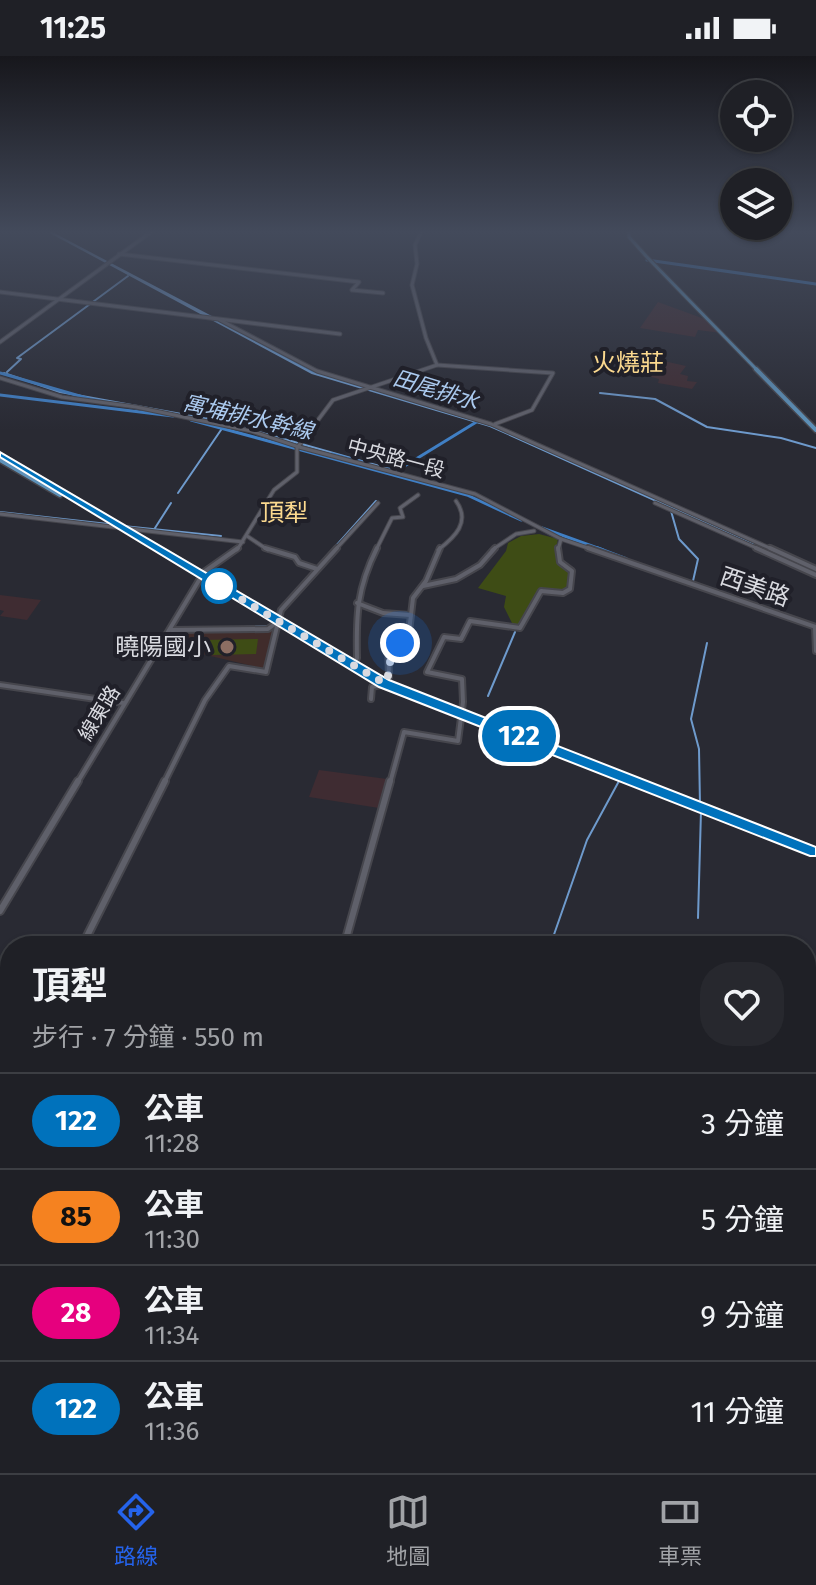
<!DOCTYPE html>
<html lang="zh-TW">
<head>
<meta charset="utf-8">
<style>
  :root { --surface:#1f2026; --page:#27282e; --text:#f1f3f6; --muted:#a1a3a7; --line:#3c3e43; --accent:#2563eb }
  body { margin:0; font-family:"Fira Sans","Noto Sans TC",sans-serif; background:var(--page); color:var(--text); height:100vh; display:flex; flex-direction:column; font-size:30px; white-space:nowrap }
  * { box-sizing:border-box; margin:0 }
  p { font-size:26px; color:var(--muted) }
  .icon { flex:none; width:44px; height:44px; fill:none; stroke:currentColor; stroke-width:2; stroke-linecap:round; stroke-linejoin:round }
  .map { position:relative; flex:1; overflow:hidden }
  .sheet { position:absolute; left:0px; top:880px; width:816px; height:538px; display:flex; flex-direction:column; background:var(--surface); border-radius:32px 32px 0 0; box-shadow:0 2px 6px #0004,0 0 0 2px var(--line) }
  .sheet>* { flex:none }
  .badge { padding:0 16px; border-radius:26px; font-size:28px; line-height:52px }
  .buttons { position:absolute; left:720px; top:24px; display:grid; gap:16px }
  .buttons a { display:grid; place-items:center; width:72px; height:72px; border-radius:50%; background:var(--surface); box-shadow:0 2px 6px #0004,0 0 0 2px var(--line); font-size:40px }
  .you { position:absolute; width:40px; height:40px; margin:-20px; border:6px solid #fff; border-radius:50%; background:#1a73e8; box-shadow:0 0 0 12px #1a73e833 }
  .map>.badge { position:absolute; translate:-50% -50%; box-shadow:0 0 0 4px #fff }
  .round { display:grid; place-items:center; flex:none; width:84px; height:84px; border-radius:32px; background:var(--page) }
  .overview { display:flex; align-items:center; justify-content:space-between; height:136px; padding:0 32px }
  h1 { font-size:38px; font-weight:700; line-height:60px }
  ul { padding:0; list-style:none }
  li { display:flex; align-items:center; gap:24px; height:96px; padding:0 32px; border-top:2px solid var(--line) }
  li div { flex:1 }
  li b { display:block; font-size:30px }
  li em { font-style:normal }
  li .badge { min-width:88px; font-weight:700; text-align:center }
  .status { display:flex; justify-content:space-between; align-items:center; height:56px; padding:0 40px; background:var(--surface); direction:ltr }
  .status svg { height:22px; fill:currentColor }
  .dock { display:flex; justify-content:space-around; align-items:center; height:112px; border-top:2px solid var(--line); background:var(--surface); font-size:22px; color:var(--muted) }
  .dock a { display:grid; justify-items:center; gap:4px }
  .dock .active { color:var(--accent) }
  .map>svg:first-child { display:block }
  .industrial { fill:#3f2c32 }
  .education { fill:#402c2b }
  .green { fill:#3e4c15 }
  .water { fill:#407fc4; stroke:#6e9acc; stroke-width:2 }
  .lines { fill:none; stroke-linecap:round; stroke-linejoin:round }
  .stream { stroke:#6e9acc; stroke-width:2 }
  .canal-far2 { stroke:#407fc4; stroke-width:3 }
  .canal-far1 { stroke:#407fc4; stroke-width:4 }
  .canal { stroke:#407fc4; stroke-width:8 }
  .minor-far3-casing { stroke:#46464d; stroke-width:5 }
  .minor-far2-casing { stroke:#46464d; stroke-width:8 }
  .minor-far1-casing { stroke:#46464d; stroke-width:10 }
  .minor-casing { stroke:#46464d; stroke-width:12 }
  .major-far3-casing { stroke:#46464d; stroke-width:5 }
  .major-far2-casing { stroke:#46464d; stroke-width:7 }
  .major-far1-casing { stroke:#46464d; stroke-width:9 }
  .major-casing { stroke:#46464d; stroke-width:11 }
  .minor-far3 { stroke:#5f606a; stroke-width:3 }
  .minor-far2 { stroke:#5f606a; stroke-width:4 }
  .minor-far1 { stroke:#5f606a; stroke-width:6 }
  .minor { stroke:#5f606a; stroke-width:8 }
  .major-far3 { stroke:#5d91b9; stroke-width:3 }
  .major-far2 { stroke:#5d91b9; stroke-width:4 }
  .major-far1 { stroke:#5d91b9; stroke-width:5 }
  .major { stroke:#5d91b9; stroke-width:7 }
  .line { fill:#0072bc; stroke:#fff; stroke-width:2 }
  .walk { stroke:#d9dae0; stroke-width:8; stroke-dasharray:0 14.4 }
  .stop-dot { fill:#fff; stroke:#0072bc; stroke-width:4 }
  .education-dot { fill:#8d6e63; stroke:#202029; stroke-width:3 }
  .labels { text-anchor:middle; dominant-baseline:central; stroke-width:8; stroke-linejoin:round; paint-order:stroke }
  .far-street-label { font-size:20px; fill:#d9dae0; stroke:#202029 }
  .far-water-label { font-size:22px; font-style:italic; fill:#abcaef; stroke:#202029 }
  .far-quarter-label { font-size:24px; fill:#fbd98f; stroke:#202029 }
  .street-label { font-size:24px; fill:#d9dae0; stroke:#202029 }
  .poi-label { font-size:24px; fill:#d9dae0; stroke:#202029; text-anchor:end }
</style>
</head>
<body>
<div class="status"><b>11:25</b><svg viewBox="0 0 49 12"><path d="M0 12V9h3v3zM5 12V6h3v6zM10 12V3h3v9zM15 12V0h3v12zM26 1h20v11H26zM47 4h2v5h-2z"/></svg></div>
<div class="map">
<svg width="816" height="1417" viewBox="0 0 816 1417">
  <rect width="100%" height="100%" fill="#292a33"/>
  <g class="industrial">
    <polygon points="658,246 710,265 721,277 698,274 695,281 640,272"/>
    <polygon points="650,302 686,310 680,318 688,320 687,325 697,326 692,333 658,327 659,323 640,318"/>
    <polygon points="0,539 41,544 27,564 0,560 4,555 0,554"/>
    <polygon points="319,714 387,723 379,752 309,741"/>
  </g>
  <polygon class="education" points="274,572 265,613 185,594 183,589 186,575"/>
  <g class="green">
    <path d="M539,478L558,483C554,499 555,509 571,516L569,532L565,536L541,533L519,570L514,571L504,551L506,540L478,532L506,495L508,487L521,480Z"/>
    <polygon points="258,583 256,598 213,599 205,594 207,587 201,586 201,584"/>
  </g>
  <polygon class="water" points="50,176 316,316 489,368 816,517 490,370 312,317"/>
  <g class="lines">
    <g class="stream">
      <polyline points="7,316 21,303 17,302 128,220"/>
      <polyline points="4,317 60,336 220,365 390,413"/>
      <polyline points="600,337 655,343 707,371 781,382 816,392"/>
      <polyline points="178,437 223,371"/>
      <polyline points="671,455 679,483 698,503 693,525"/>
      <polyline points="0,456 117,469"/>
      <polyline points="123,470 221,480"/>
      <polyline points="155,472 171,447"/>
      <polyline points="318,510 376,445"/>
      <polyline points="280,552 313,515"/>
      <polyline points="243,571 268,570 274,565"/>
      <polyline points="488,640 515,576"/>
      <polyline points="700,749 699,693 691,663 707,587"/>
      <polyline points="698,862 701,755"/>
      <polyline points="550,890 587,784 619,725"/>
    </g>
    <g class="canal-far2">
      <polyline points="647,204 816,228"/>
      <polyline points="0,317 90,343 246,373"/>
      <polyline points="0,339 173,360"/>
      <polyline points="191,364 467,439 521,464"/>
      <polyline points="332,398 365,407"/>
      <polyline points="386,413 398,414 478,365"/>
      <polyline points="542,472 603,494"/>
    </g>
    <polyline class="canal-far1" points="597,492 626,503"/>
    <polyline class="canal" points="0,1407 10,1395"/>
    <g class="minor-far3-casing">
      <g id="minor-far3">
        <polyline points="119,198 359,226 352,234 383,237"/>
        <polyline points="0,236 340,278"/>
        <polyline points="220,264 317,315 491,368 774,494"/>
        <polyline points="0,286 151,176"/>
        <polyline points="437,309 553,317 532,354 495,368"/>
        <polyline points="0,322 62,341 136,351 251,375 299,391 475,438 561,483 594,494"/>
        <polyline points="655,447 761,494"/>
        <polyline points="0,458 243,486"/>
        <polyline points="247,480 268,494"/>
        <polyline points="237,494 274,434 297,416 297,392 333,344 437,309 426,282 412,229 417,208 415,189 421,176"/>
        <polyline points="335,494 378,447"/>
        <polyline points="376,494 392,462 403,461 400,452 418,439"/>
        <path d="M438,494C455,481 471,466 456,445"/>
        <polyline points="492,494 516,478 534,475"/>
        <polyline points="558,494 561,483"/>
      </g>
    </g>
    <g class="minor-far2-casing">
      <g id="minor-far2">
        <polyline points="265,492 295,501 299,507 317,513"/>
        <polyline points="588,492 816,571"/>
        <polyline points="756,492 816,519"/>
        <polyline points="770,492 816,513"/>
        <polyline points="423,530 456,523 480,509 495,492"/>
        <polyline points="357,547 383,557 410,559"/>
        <polyline points="815,571 816,595"/>
        <polyline points="171,574 268,573 276,567"/>
        <path d="M354,609L357,602C356,559 357,532 377,492"/>
        <polyline points="0,629 123,647"/>
        <polyline points="371,643 372,631 380,629 389,621 388,588 408,584 413,542 426,525 440,492"/>
        <polyline points="77,727 204,516 238,492"/>
        <polyline points="164,727 205,644 229,610 266,616 281,554 337,492"/>
        <polyline points="390,727 404,676 458,685 463,646 462,623 427,616 444,581 461,583 470,565 520,572 541,535 563,537 570,533 572,515 560,506 558,492"/>
      </g>
    </g>
    <g class="minor-far1-casing">
      <g id="minor-far1">
        <polyline points="0,855 78,725"/>
        <polyline points="82,890 165,725"/>
        <polyline points="344,890 390,725"/>
      </g>
    </g>
    <g class="minor-casing">
      <g id="minor">
        <polyline points="0,1052 10,1033"/>
        <polyline points="0,1141 10,1140"/>
        <polyline points="806,1144 816,1142"/>
        <polyline points="734,1408 735,1417"/>
        <polyline points="773,1417 792,1410 799,1417"/>
      </g>
    </g>
    <g class="major-far3-casing">
      <polyline id="major-far3" points="629,176 629,181 646,200 758,315"/>
    </g>
    <g class="major-far2-casing">
      <g id="major-far2">
        <polyline points="756,313 816,374"/>
        <polyline points="0,399 161,494"/>
        <polyline points="0,404 60,439"/>
      </g>
    </g>
    <g class="major-far1-casing">
      <polyline id="major-far1" points="157,492 384,627 639,727"/>
    </g>
    <g class="major-casing">
      <polyline id="major" points="634,725 816,796"/>
    </g>
    <use href="#minor-far3" class="minor-far3"/>
    <use href="#minor-far2" class="minor-far2"/>
    <use href="#minor-far1" class="minor-far1"/>
    <use href="#minor" class="minor"/>
    <use href="#major-far3" class="major-far3"/>
    <use href="#major-far2" class="major-far2"/>
    <use href="#major-far1" class="major-far1"/>
    <use href="#major" class="major"/>
  </g>
  <linearGradient id="sky" x2="0" y2="1"><stop stop-color="#17171c"/><stop offset="0.47" stop-color="#434a5b"/><stop offset="1" stop-color="#434a5b" stop-opacity="0"/></linearGradient>
  <rect width="816" height="374" fill="url(#sky)"/>
  <polygon class="line" points="0,396 389,624 816,791 816,800 810,800 379,631 0,401"/>
  <g class="lines">
    <polyline class="walk" points="219,530 212,526 384,627 391,614 388,588 400,587"/>
  </g>
  <circle class="stop-dot" cx="219" cy="530" r="16"/>
  <circle class="education-dot" cx="227" cy="591" r="8"/>
  <g class="labels">
    <g class="far-street-label">
      <text transform="translate(396 402) rotate(15)">中央路一段</text>
      <text transform="translate(99 657) rotate(-59)">線東路</text>
    </g>
    <g class="far-water-label">
      <text transform="translate(436 334) rotate(17)">田尾排水</text>
      <text transform="translate(248 361) rotate(13)">寓埔排水幹線</text>
    </g>
    <g class="far-quarter-label">
      <text x="628" y="307">火燒莊</text>
      <text x="284" y="457">頂犁</text>
    </g>
    <g class="street-label">
      <text transform="translate(755 531) rotate(19)">西美路</text>
    </g>
    <g class="poi-label">
      <text x="211" y="591">曉陽國小</text>
    </g>
  </g>
</svg>
<div class="buttons">
<a><svg class="icon" aria-label="locate" viewBox="0 0 24 24"><circle cx="12" cy="12" r="6"/><path d="M12 2v4M12 18v4M2 12h4M18 12h4"/></svg></a>
<a><svg class="icon" aria-label="layers" viewBox="0 0 24 24"><path d="M12 4l9 5-9 5-9-5zM3 14l9 5 9-5"/></svg></a>
</div>
<div class="you" style="left:400px;top:587px"></div>
<b class="badge" style="left:519px;top:680px;background:#0072bc;color:#fff">122</b>
<section class="sheet">
<div class="overview"><div><h1>頂犁</h1><p>步行 · 7 分鐘 · 550 m</p></div><a class="round"><svg class="icon" aria-label="heart" viewBox="0 0 24 24"><path d="M12 20l-8-8c-3-5 5-10 8-4 3-6 11-1 8 4z"/></svg></a></div>
<ul>
<li><span class="badge" style="background:#0072bc;color:#fff">122</span><div><b>公車</b><p>11:28</p></div><em>3 分鐘</em></li>
<li><span class="badge" style="background:#f58220;color:#111">85</span><div><b>公車</b><p>11:30</p></div><em>5 分鐘</em></li>
<li><span class="badge" style="background:#e6007e;color:#fff">28</span><div><b>公車</b><p>11:34</p></div><em>9 分鐘</em></li>
<li><span class="badge" style="background:#0072bc;color:#fff">122</span><div><b>公車</b><p>11:36</p></div><em>11 分鐘</em></li>
</ul>
</section>
</div>
<nav class="dock">
<a class="active"><svg class="icon" aria-label="directions" viewBox="0 0 24 24"><path d="M12 3l9 9-9 9-9-9zM9 14v-3h6M13 9l2 2-2 2"/></svg>路線</a>
<a><svg class="icon" aria-label="map" viewBox="0 0 24 24"><path d="M3 6l6-2 6 2 6-2v14l-6 2-6-2-6 2zM9 4v14M15 6v14"/></svg>地圖</a>
<a><svg class="icon" aria-label="tickets" viewBox="0 0 24 24"><path d="M3 7h18v10H3zM15 7v10"/></svg>車票</a>
</nav>
</body>
</html>
